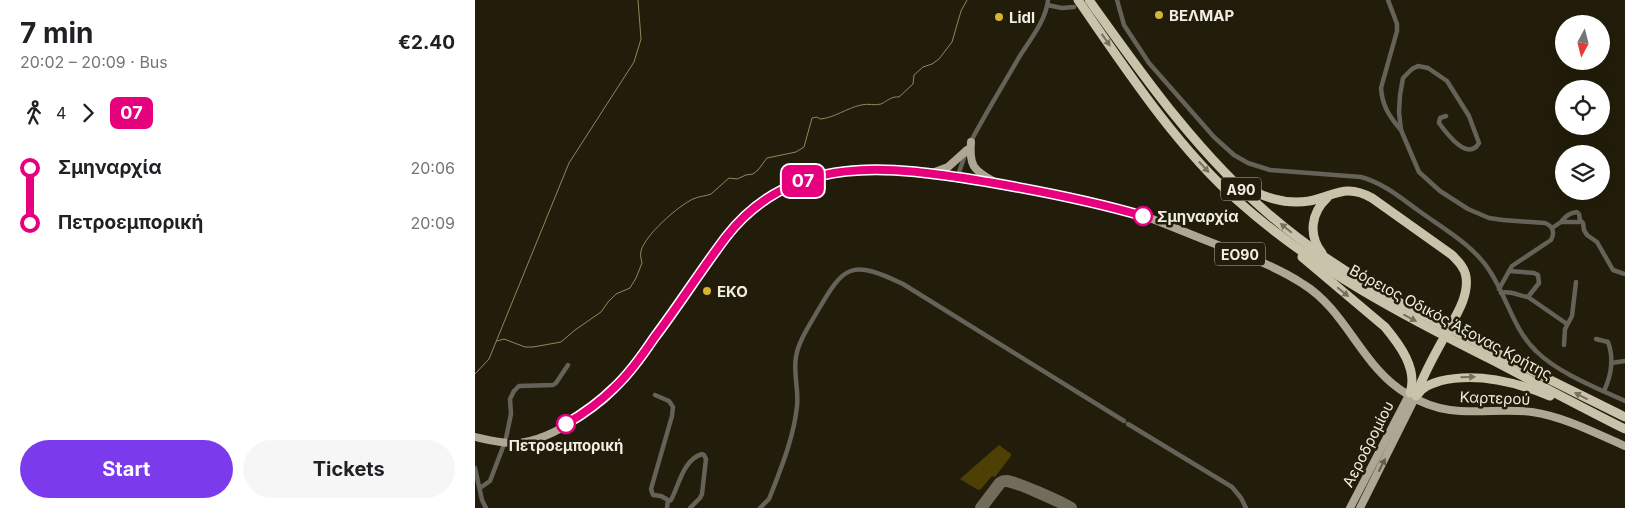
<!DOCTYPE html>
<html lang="en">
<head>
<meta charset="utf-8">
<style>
  :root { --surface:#fff; --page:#f6f6f6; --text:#202124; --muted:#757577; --accent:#7c3aed }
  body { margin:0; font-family:Inter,sans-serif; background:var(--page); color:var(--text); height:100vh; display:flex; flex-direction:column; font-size:19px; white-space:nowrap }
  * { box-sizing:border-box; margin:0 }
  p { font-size:16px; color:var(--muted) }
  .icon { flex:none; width:28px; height:28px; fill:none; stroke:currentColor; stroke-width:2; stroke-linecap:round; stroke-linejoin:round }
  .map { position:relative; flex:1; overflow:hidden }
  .panel { display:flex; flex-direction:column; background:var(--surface); width:475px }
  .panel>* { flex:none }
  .badge { padding:0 10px; border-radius:8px; font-size:18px; line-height:32px }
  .needle { width:32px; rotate:187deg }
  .controls { position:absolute; left:1080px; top:15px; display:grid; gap:10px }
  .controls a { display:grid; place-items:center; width:55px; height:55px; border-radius:50%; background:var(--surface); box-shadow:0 5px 20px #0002; font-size:25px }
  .map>.badge { position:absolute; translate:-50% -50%; box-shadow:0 0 0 2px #fff }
  .legs { display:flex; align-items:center; gap:8px; height:55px; padding:0 20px; font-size:16px }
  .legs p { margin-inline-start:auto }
  .headline { display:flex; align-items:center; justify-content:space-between; height:85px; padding:0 20px }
  h1 { font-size:28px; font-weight:700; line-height:38px }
  .primary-button { display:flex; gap:10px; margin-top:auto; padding:10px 20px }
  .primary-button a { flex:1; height:58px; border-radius:30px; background:var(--accent); color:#fff; font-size:20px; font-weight:700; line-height:58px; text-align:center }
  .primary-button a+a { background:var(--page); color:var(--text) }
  ul { padding:0 20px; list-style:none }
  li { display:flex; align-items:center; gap:18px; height:55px; font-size:19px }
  li i { display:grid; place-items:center; width:8px; height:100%; margin:0 6px; background:currentColor }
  li i::after { content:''; width:12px; height:12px; margin:-6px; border:4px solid; border-radius:50%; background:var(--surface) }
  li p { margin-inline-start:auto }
  li:first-child i { background:linear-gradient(#0000 50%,currentColor 0) }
  li:last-child i { background:linear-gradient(currentColor 50%,#0000 0) }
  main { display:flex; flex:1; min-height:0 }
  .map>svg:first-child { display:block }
  .green { fill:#4e4004 }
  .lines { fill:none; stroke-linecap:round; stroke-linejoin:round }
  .stream { stroke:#92865a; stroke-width:1 }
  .taxiway { stroke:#716c5c; stroke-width:12 }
  .minor { stroke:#646259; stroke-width:4.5 }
  .primary { stroke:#ada794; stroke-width:8 }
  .motorway { stroke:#cac3ac; stroke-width:9 }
  .oneway { fill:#76705b }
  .oneway2 { fill:#615b48 }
  .line-1-casing { stroke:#fff; stroke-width:11 }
  .line-1 { stroke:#e6007e; stroke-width:8 }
  .poi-dot { fill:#d6b534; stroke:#221d0a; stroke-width:2 }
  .stop-1-dot { fill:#fff; stroke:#e6007e; stroke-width:2.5 }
  .labels { text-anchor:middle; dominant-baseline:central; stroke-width:5; stroke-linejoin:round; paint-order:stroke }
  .shield { fill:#221d0a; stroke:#b3afa1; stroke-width:1 }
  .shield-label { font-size:14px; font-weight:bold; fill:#f1ede2 }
  .poi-label { font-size:15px; font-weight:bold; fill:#f1ede2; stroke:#221d0a; text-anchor:start }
  .stop-label { font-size:15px; font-weight:bold; fill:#f1ede2; stroke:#221d0a; text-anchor:start }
  .street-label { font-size:15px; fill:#f1ede2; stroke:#221d0a }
</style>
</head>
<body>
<main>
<section class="panel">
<div class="headline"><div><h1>7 min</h1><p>20:02 – 20:09 · Bus</p></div><b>€2.40</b></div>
<div class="legs"><svg class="icon" aria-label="walk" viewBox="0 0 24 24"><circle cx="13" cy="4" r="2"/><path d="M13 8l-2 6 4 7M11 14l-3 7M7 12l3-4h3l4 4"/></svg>4<svg class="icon" aria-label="forward" viewBox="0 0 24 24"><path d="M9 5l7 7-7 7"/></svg><b class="badge" style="background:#e6007e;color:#fff">07</b></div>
<ul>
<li><i style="color:#e6007e"></i><b>Σμηναρχία</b><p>20:06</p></li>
<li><i style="color:#e6007e"></i><b>Πετροεμπορική</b><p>20:09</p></li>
</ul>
<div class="primary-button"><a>Start</a><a>Tickets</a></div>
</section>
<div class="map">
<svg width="1150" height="508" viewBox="0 0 1150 508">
  <rect width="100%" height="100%" fill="#221d0a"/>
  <polygon class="green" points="524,445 536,454 536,456 520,477 517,476 506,489 503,490 485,479"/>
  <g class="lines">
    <g class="stream">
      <path d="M22,341L29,339L50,347H58L86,342L100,330L126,312L133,302L141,294L155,288L161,278L167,263C166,258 165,256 166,251C170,235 203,206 218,199C224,196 232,196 236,194C242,189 248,183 254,178L262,179L271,175L278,174L283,170L292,158L321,152L329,147L337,118L342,117L345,119C359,118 372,108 386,105C393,103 400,106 406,104C412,101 417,96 424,97L438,84L439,75L448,67L457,64L464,59L477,42L486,11L492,0"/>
      <polyline points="0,374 14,359 94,163 159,62 166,39 163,0"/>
    </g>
    <path class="taxiway" d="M506,508L525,483C528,481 528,481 532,481C544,483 584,501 596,508"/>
    <g class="minor">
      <path d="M642,0L649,25L674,63L739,137L759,155L773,163L795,170L886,177C908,183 926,198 944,211C969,229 1000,246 1016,273C1032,298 1039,330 1061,351C1083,373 1122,388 1150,401"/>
      <path d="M913,0L922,24V31L906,88C907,105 914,116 925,129"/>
      <polyline points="572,5 587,8 599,7"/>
      <path d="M971,116L965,118L964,123C972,134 993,162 1004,143L994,116L972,81L953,68L943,66L937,69L928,78L925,95L924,112L926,130L944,172L965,191L993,209L1014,218L1028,220L1070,223C1078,226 1080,233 1076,240L1037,266L1024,289"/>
      <path d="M495,143C510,114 527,87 543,59C554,41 571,21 573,0"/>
      <polyline points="482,178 490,155"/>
      <polyline points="1105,220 1108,223 1109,230 1112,235 1122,242 1138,270 1150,274"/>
      <path d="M1077,228L1086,222H1104L1105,220L1104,214L1102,212C1094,213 1091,216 1086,222"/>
      <path d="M1026,293C1034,290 1044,296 1053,297L1064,283L1063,275L1059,273L1034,271"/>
      <polyline points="1053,297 1092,324"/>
      <path d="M1121,339L1133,342C1139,358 1136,376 1129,391"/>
      <polyline points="1089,345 1090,329 1097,316 1101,282"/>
      <polyline points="1136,363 1150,361"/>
      <polyline points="180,395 194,401 198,407 197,416 176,489 178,495 186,496 193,500 192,508"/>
      <polyline points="653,424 757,487 766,498 771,508"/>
      <polyline points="31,438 36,414 35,399 39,391 44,386 78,385 81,383 93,365"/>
      <polyline points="0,468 7,500 11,508"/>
      <polyline points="5,488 15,481 28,447"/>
      <path d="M193,501L196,500C204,485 208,460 227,454L229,455L231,459L227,494L225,498L215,508"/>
      <path d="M285,508L294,499L296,494C307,466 319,436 322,406C324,390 318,373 321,357C323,342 334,326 342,312C369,265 376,259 428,284L649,421"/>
    </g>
    <g class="primary">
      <path d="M496,142C494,165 498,170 518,181"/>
      <polyline points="457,173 473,167 492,150"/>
      <path d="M0,437C13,440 28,444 42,443C81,440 129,402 153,373C178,343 200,310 222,278C244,246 262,218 295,196C321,180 354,171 384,169C417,167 451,174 483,178C546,187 612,197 672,217C696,226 719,236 743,245C772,256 802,267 828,284C872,311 887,368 932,394C945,402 960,408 975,410C1002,414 1030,408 1057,412C1090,417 1120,433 1150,446"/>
      <polyline points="875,508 935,393"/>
      <polyline points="885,508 941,396"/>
    </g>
    <g class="motorway">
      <path d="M603,0C650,68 701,146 763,201C839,269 929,316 1019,361C1063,384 1106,407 1150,429"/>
      <path d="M614,0C669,77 723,154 796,216C855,267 925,304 995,339C1046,366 1098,391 1150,417"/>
      <path d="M765,182C784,197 810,205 834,201C860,196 870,183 897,198L977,255C983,261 990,268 991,277C994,297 980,317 971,334C960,354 948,374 941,396"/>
      <path d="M847,253C833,235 836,213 852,198"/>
      <path d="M827,257L910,327C925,345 943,369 935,393"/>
      <path d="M943,394C949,386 956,384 965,381C1002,372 1041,382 1075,396"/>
    </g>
  </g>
  <defs><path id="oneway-solid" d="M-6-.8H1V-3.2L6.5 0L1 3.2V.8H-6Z" transform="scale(1.25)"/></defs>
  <g class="oneway">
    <use href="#oneway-solid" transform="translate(631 40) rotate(55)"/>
    <use href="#oneway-solid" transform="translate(729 167) rotate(47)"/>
    <use href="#oneway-solid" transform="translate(811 228) rotate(-141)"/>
    <use href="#oneway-solid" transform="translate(868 292) rotate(39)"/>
    <use href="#oneway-solid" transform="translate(935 318) rotate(28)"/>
    <use href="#oneway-solid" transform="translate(993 377) rotate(-1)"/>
    <use href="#oneway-solid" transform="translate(1106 396) rotate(-153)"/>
  </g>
  <use class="oneway2" href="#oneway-solid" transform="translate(907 465) rotate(-63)"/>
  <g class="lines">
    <g class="line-1-casing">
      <path id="line-1" d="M91,424C108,414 125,402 139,388C155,373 167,356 179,338C204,305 226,270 251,237C318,150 419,167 513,182C565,191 617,201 668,216"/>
    </g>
    <use href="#line-1" class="line-1"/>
  </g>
  <g class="poi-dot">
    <circle cx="684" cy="15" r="5"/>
    <circle cx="524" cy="17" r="5"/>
    <circle cx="232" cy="291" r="5"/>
  </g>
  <g class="stop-1-dot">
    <circle cx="668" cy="216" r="9"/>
    <circle cx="91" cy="424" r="9"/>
  </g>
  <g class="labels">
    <g class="shield">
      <rect x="746" y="177.5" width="40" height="23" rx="4"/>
      <rect x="740" y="242.5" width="50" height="23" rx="4"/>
    </g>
    <g class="shield-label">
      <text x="766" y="189">Α90</text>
      <text x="765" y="254">ΕΟ90</text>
    </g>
    <g class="poi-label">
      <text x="694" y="15">ΒΕΛΜΑΡ</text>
      <text x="534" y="17">Lidl</text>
      <text x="242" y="291">EKO</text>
    </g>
    <g class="stop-label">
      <text x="682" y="216">Σμηναρχία</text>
      <text x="91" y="445" text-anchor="middle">Πετροεμπορική</text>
    </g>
    <g class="street-label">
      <text transform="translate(976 322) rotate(28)">Βόρειος Οδικός Άξονας Κρήτης</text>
      <text transform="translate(1020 398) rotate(2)">Καρτερού</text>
      <text transform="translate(893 444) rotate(-63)">Αεροδρομίου</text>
    </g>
  </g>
</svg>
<div class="controls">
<a><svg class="needle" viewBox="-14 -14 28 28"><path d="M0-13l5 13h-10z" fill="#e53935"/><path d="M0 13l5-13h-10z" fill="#757577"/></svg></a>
<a><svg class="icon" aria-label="locate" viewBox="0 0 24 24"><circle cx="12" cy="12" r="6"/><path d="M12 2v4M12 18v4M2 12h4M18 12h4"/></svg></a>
<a><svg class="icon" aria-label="layers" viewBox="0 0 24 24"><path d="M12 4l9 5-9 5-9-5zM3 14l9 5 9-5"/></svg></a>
</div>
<b class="badge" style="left:328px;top:181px;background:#e6007e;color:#fff">07</b>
</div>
</main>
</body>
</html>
